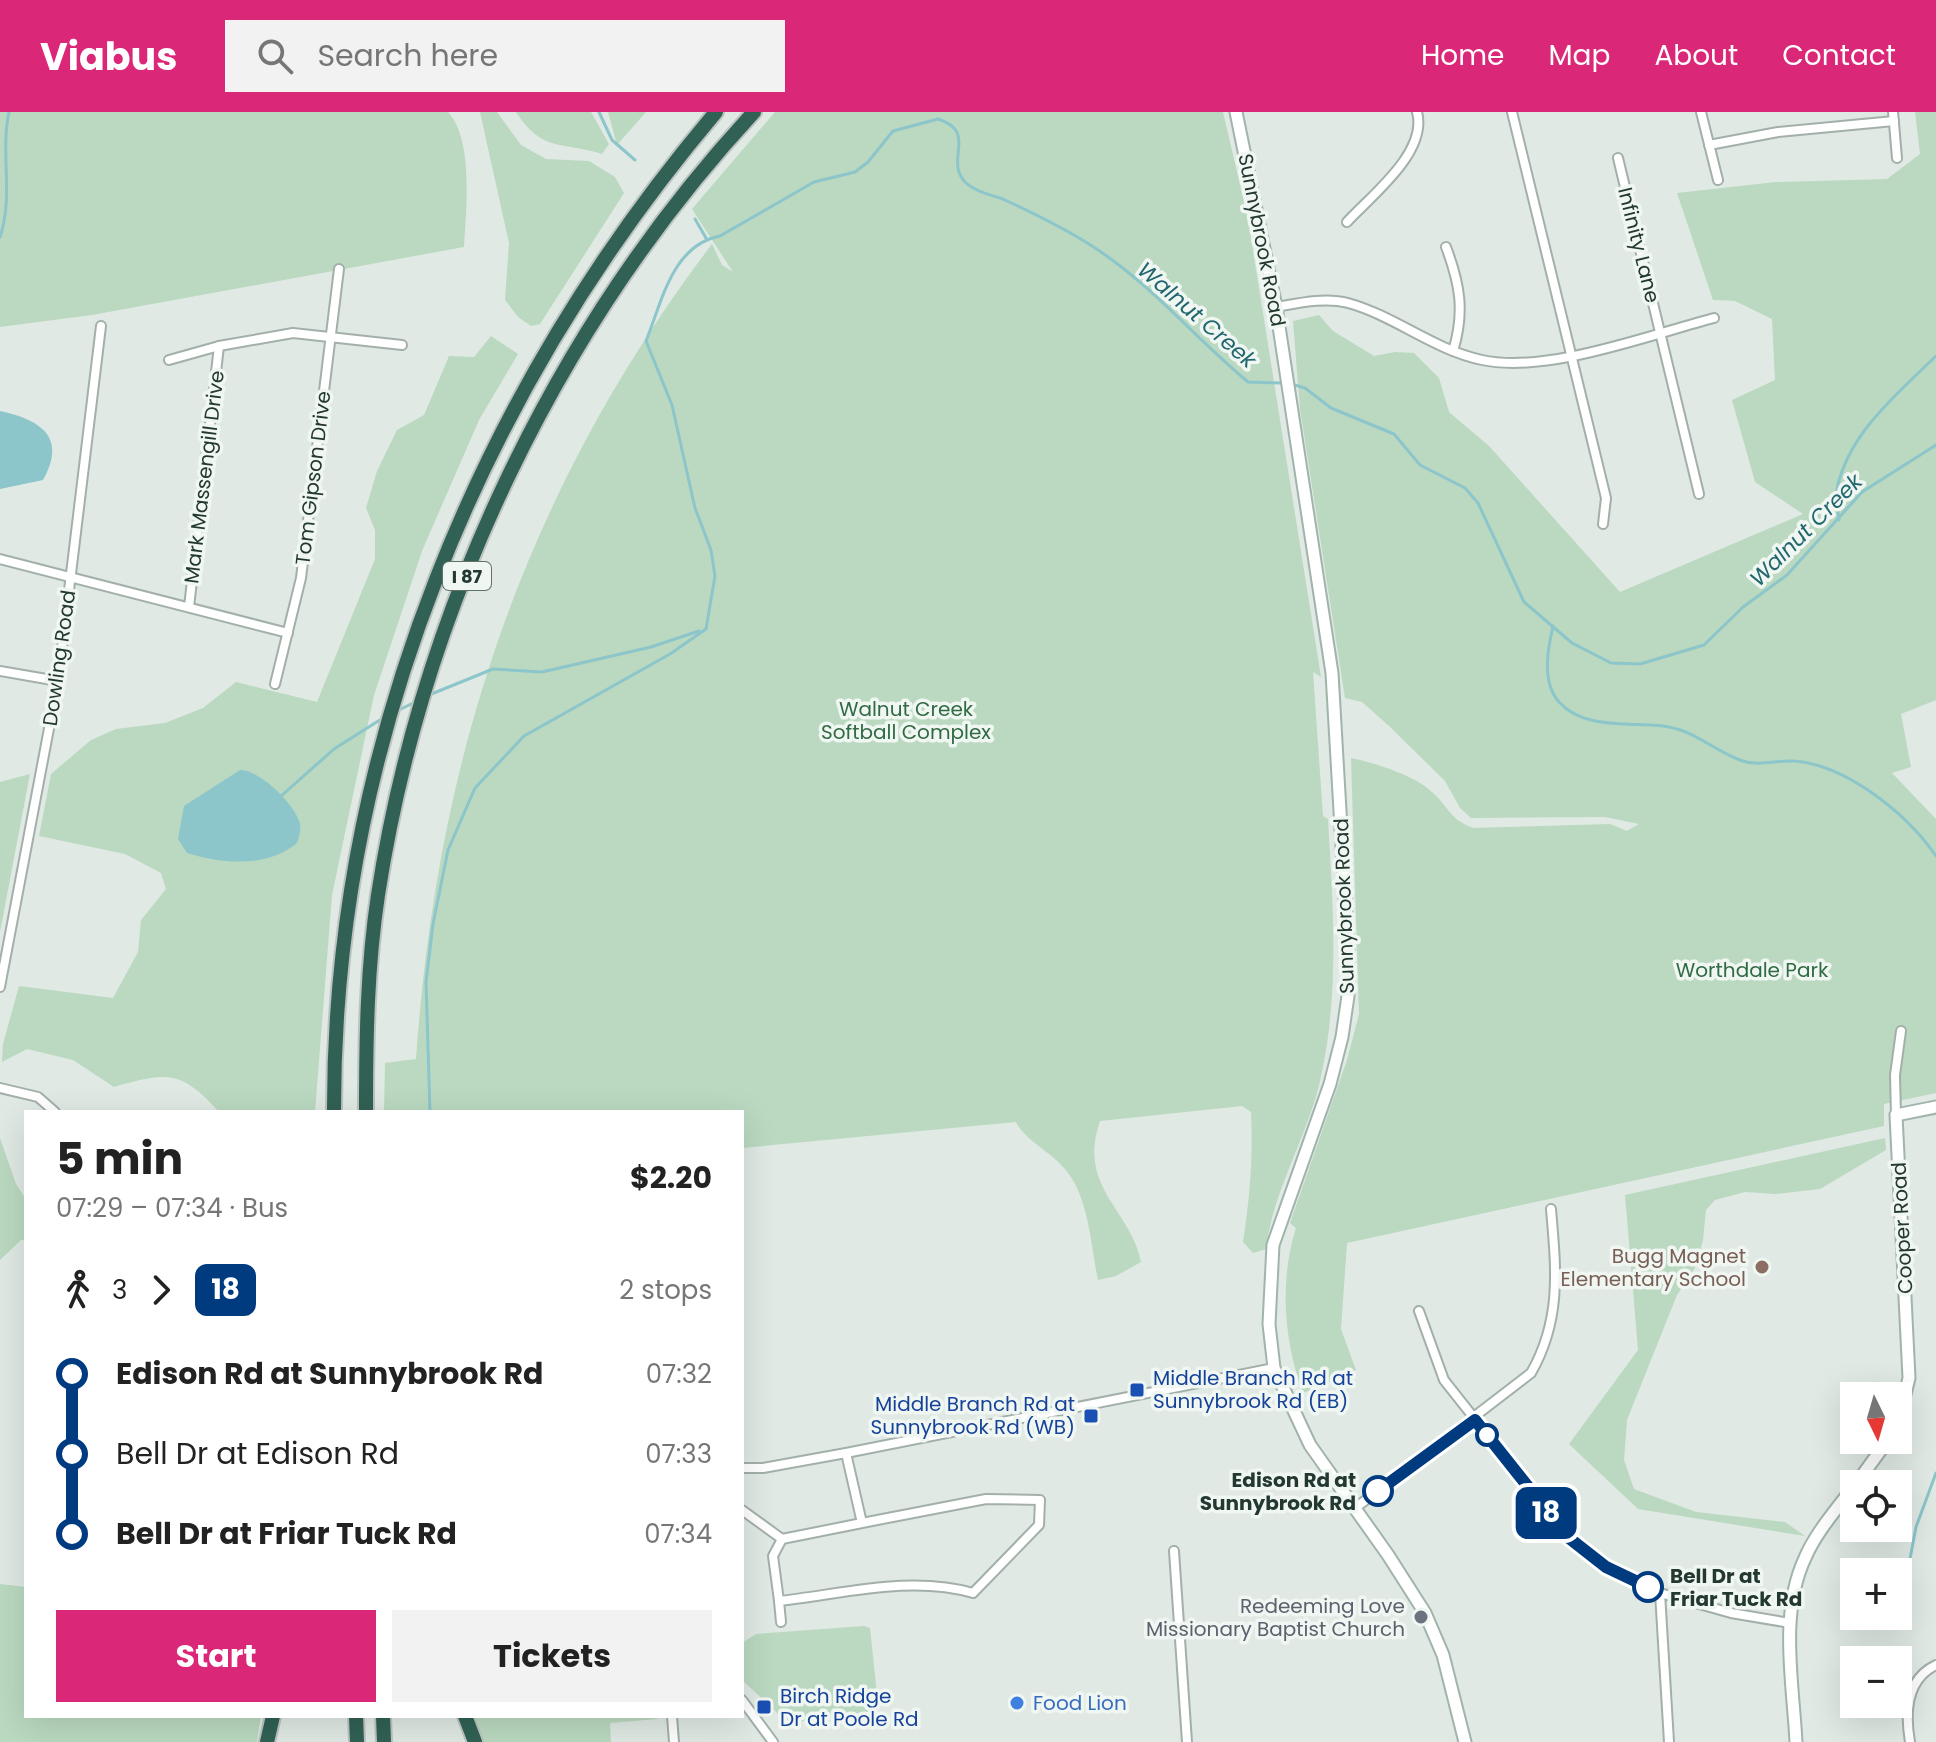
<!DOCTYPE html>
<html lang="en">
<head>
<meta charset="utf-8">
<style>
  :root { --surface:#fff; --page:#f2f2f2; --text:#222; --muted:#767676; --accent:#db2777 }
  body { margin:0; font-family:Poppins,sans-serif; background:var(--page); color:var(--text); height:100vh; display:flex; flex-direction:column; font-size:30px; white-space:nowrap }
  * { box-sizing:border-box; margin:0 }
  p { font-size:26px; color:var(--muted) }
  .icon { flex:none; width:44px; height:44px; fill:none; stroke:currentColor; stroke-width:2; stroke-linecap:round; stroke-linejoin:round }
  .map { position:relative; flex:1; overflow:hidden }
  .drawer { position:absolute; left:24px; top:998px; width:720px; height:608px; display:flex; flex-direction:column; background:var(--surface); border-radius:0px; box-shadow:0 8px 32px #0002 }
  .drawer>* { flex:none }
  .badge { padding:0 16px; border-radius:12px; font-size:28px; line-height:52px }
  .needle { width:52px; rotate:175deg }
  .fabs { position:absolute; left:1840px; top:1270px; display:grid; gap:16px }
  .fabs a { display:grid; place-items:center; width:72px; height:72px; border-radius:0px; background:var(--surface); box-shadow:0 8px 32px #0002; font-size:40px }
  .map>.badge { position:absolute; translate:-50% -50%; box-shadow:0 0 0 4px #fff }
  .legs { display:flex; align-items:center; gap:12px; height:88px; padding:0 32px; font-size:26px }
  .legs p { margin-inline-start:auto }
  .head { display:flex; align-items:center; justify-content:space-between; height:136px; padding:0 32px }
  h1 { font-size:44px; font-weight:700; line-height:60px }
  .primary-button { display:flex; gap:16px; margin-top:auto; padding:16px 32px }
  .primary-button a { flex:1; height:92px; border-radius:0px; background:var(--accent); color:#fff; font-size:32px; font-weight:700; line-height:92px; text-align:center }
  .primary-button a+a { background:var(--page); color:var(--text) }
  ul { padding:0 32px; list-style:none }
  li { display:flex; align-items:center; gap:28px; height:80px; font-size:30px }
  li i { display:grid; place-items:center; width:12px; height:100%; margin:0 10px; background:currentColor }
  li i::after { content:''; width:20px; height:20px; margin:-10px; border:6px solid; border-radius:50%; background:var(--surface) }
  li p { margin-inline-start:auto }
  li:first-child i { background:linear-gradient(#0000 50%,currentColor 0) }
  li:last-child i { background:linear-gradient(currentColor 50%,#0000 0) }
  header { display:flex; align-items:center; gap:48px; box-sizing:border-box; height:112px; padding:0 40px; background:var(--accent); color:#fff }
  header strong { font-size:38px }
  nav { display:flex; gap:44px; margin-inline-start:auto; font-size:28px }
  .search { width:560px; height:72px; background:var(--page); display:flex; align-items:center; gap:20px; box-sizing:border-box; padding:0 28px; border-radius:0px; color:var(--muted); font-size:30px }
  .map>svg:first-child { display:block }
  .green { fill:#bad9c0 }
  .water { fill:#8cc5ca }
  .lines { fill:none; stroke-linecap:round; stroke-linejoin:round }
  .stream { stroke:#8cc5ca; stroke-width:3 }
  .street-casing { stroke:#a3b0aa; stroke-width:12 }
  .secondary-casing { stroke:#a0b4ab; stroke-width:15 }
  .highway-casing { stroke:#bdc3c1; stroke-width:18 }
  .street { stroke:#fff; stroke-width:8 }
  .secondary { stroke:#fff; stroke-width:11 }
  .highway { stroke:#316154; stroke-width:14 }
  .line-1-casing { stroke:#fff; stroke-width:18 }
  .line-1 { stroke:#003b80; stroke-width:12 }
  .education-dot { fill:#8d6e63; stroke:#f0f6f2; stroke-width:3 }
  .transit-dot { fill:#1a4fb4; stroke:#f0f6f2; stroke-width:3 }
  .stop-1-dot { fill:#fff; stroke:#003b80; stroke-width:4 }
  .worship-dot { fill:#6b7280; stroke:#f0f6f2; stroke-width:3 }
  .shop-dot { fill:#3f7fe0; stroke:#f0f6f2; stroke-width:3 }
  .labels { text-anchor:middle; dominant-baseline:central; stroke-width:7; stroke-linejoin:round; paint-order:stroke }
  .shield { fill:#f0f6f2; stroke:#60716a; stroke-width:2 }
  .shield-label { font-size:18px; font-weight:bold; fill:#223830 }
  .street-label { font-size:20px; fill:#223830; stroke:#f0f6f2 }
  .park-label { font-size:20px; fill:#306b43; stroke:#f0f6f2 }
  .education-label { font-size:20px; fill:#785e54; stroke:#f0f6f2; text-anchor:end }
  .transit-label { font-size:20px; fill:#164399; stroke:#f0f6f2; text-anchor:start }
  .stop-label { font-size:20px; font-weight:bold; fill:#223830; stroke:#f0f6f2; text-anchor:end }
  .worship-label { font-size:20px; fill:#5b616d; stroke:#f0f6f2; text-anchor:end }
  .shop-label { font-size:20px; fill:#366cbe; stroke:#f0f6f2; text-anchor:start }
  .water-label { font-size:22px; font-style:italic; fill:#22676e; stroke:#f0f6f2 }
</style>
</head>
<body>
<header>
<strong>Viabus</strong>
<div class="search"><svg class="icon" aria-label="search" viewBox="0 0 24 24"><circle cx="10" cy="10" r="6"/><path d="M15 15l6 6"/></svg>Search here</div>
<nav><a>Home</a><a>Map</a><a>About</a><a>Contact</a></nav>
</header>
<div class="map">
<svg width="1936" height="1630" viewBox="0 0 1936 1630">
  <rect width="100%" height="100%" fill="#e0e9e4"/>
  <g class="green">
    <path d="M0,0H448C474,28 466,99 464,135L92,203L0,215Z"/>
    <polygon points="480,0 497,0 521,33 546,47 589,49 615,65 624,81 540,212 531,214 518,205 505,188 509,131"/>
    <path d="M516,0H591L609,32L602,42C561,29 543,41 516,0Z"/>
    <polygon points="608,0 646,0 617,33"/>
    <path d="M775,0H1223L1248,107L1321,565L1313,560L1323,704L1328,707C1333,796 1340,882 1320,969C1307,1026 1273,1078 1266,1137L1253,1141L1243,1130C1250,1085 1253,1047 1251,1000L1242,994L1100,1009C1077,1076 1130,1096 1141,1150L1116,1164L1098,1168C1091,1135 1089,1088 1068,1061C1054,1041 1026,1030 1016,1010L742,1036V1000H384L385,951L416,947C437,642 526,377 712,132L722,153L733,160L692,97Z"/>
    <path d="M1915,0H1936V588L1901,602L1911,655L1892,661L1936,707V981L1884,992V1014L1347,1131L1341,1217L1356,1258L1303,1281C1284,1229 1279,1170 1296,1116L1290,1111L1347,948L1359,902L1351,646C1375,651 1414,663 1432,680C1449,695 1449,707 1473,716L1610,712L1627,719L1639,712L1605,705L1471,706L1460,696L1445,669L1389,614L1362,590L1345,586L1300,297L1293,209L1319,203L1333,219L1374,244L1395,240L1414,241L1439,266L1449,300L1489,334L1620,480L1803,402L1755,370L1732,288L1775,268L1772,207L1735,189L1713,188L1677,81L1776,70L1887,67L1920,42Z"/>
    <path d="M491,224L518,242L479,308L422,439L374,583L332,783L315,1000H219C180,956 165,961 114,975L73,948L27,937L2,950L3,932L19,874L113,886L138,840L141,808L166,777L161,761L125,742L39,724L51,662L91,628L116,617L165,611L203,596L236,570L317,590L375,447V418L366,396L377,359L397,318L424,303L449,244L474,245Z"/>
    <polygon points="30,662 0,820 0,670"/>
    <polygon points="0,1026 16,1072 26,1087 26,1128 21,1128 0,1148"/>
    <polygon points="1885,1026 1886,1038 1820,1077 1775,1082 1745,1080 1715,1088 1706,1098 1703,1128 1695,1156 1677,1183 1627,1308 1624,1348 1634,1377 1696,1400 1785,1410 1805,1424 1638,1397 1569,1332 1638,1238 1625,1083"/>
    <polygon points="0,1472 26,1475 26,1604 261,1604 257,1630 0,1630"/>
    <polygon points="864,1514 870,1516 878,1592 874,1599 788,1611 742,1568 742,1531 756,1522"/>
    <polygon points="474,1604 658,1604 657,1607 610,1611 611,1630 483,1630"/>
  </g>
  <g class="water">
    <path d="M0,299C41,308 67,325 43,368L0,377Z"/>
    <path d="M240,658C260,658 295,692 300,712C301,719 299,725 297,731C267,756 223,752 187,741L178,727L184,694Z"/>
  </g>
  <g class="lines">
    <g class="stream">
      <polyline points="599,0 612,28 635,48"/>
      <polyline points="695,107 706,126"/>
      <path d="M0,125C14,83 0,42 9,0"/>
      <polyline points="1291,272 1305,276 1331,296 1394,322 1420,353 1465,376 1478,391 1524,490 1572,531 1611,551 1640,552 1704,533 1743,495 1787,463 1862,380 1936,333"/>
      <path d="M1839,408C1838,399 1835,387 1837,377C1848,322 1897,282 1936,244"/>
      <path d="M1553,514C1548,536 1541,570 1559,590C1584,618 1629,610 1663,614C1692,617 1713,638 1740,648C1757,655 1776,648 1794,649C1847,653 1907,702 1936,744"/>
      <polyline points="429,583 493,557 542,560 651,535 699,519"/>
      <polyline points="397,599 415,590"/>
      <polyline points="280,685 334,637 383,606"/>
      <path d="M430,1000L426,870L433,812L448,738L475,676L524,624L670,542L706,517L715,464L711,438L695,396L672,293L646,229C662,190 672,133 720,124L814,70L855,60L868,50L893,19L938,7C979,20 943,49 966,71C977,81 993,83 1005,88C1035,102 1064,116 1092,134C1150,171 1195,226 1248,270L1283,271"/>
      <polyline points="1903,1484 1916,1415 1936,1361"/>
    </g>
    <g class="street-casing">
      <g id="street">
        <polyline points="1512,0 1606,386 1603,412"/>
        <polyline points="1701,0 1718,68"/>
        <polyline points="1893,0 1897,46"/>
        <polyline points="1709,33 1778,20 1894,9"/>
        <polyline points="1618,46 1699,382"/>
        <path d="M1347,110C1372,83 1428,40 1417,0"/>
        <path d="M1446,135C1460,172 1465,200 1453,239"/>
        <path d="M1276,195C1299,191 1325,185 1348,191C1395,204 1434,238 1482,248C1547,262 1649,223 1714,206"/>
        <polyline points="169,248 219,234 293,221 402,233"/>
        <polyline points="0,447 288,521"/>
        <polyline points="189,495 219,234"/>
        <polyline points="0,559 58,569"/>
        <polyline points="275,572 301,466 339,157"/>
        <polyline points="0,875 58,569 101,214"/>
        <polyline points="0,976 38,985 55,1000"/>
        <polyline points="1896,1003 1895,963 1901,919"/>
        <polyline points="1419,1199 1444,1268 1569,1426 1606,1455 1660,1481 1731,1501 1790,1511"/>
        <path d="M846,1341L862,1411L782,1427L773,1444L779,1489C843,1482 911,1463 973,1481L1039,1413L1040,1388L986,1387L862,1411"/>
        <polyline points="742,1356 763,1356 846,1341 1274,1256"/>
        <path d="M1354,1397L1531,1261C1562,1207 1556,1156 1551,1097"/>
        <polyline points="742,1398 782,1427"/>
        <polyline points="1174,1439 1187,1630"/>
        <polyline points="1660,1481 1669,1630"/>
        <polyline points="779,1489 781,1510"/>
        <polyline points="742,1588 773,1630"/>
        <polyline points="672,1604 674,1630"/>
        <path d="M1910,1630C1905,1601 1906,1567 1936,1553"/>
      </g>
    </g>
    <g class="secondary-casing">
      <g id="secondary">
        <polyline points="1236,0 1276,195 1332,561 1348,837 1348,884 1342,925 1330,972 1273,1133 1269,1212 1274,1256 1310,1333 1388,1443 1425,1501 1443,1543 1465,1630"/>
        <polyline points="1898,1311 1909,1266 1896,1003 1936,995"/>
        <polyline points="1856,1372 1888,1328"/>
        <path d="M1796,1630C1793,1571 1779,1501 1805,1446C1816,1420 1837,1397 1854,1374"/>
      </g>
    </g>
    <g class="highway-casing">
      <g id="highway">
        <path d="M334,1000C333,632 481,278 716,0"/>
        <path d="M366,1000C366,928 367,855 378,783C422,496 557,213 754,0"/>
        <polyline points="356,1604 357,1630"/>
        <polyline points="383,1604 384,1630"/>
        <polyline points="465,1604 475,1630"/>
        <polyline points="267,1630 273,1604"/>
      </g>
    </g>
    <use href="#street" class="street"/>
    <use href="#secondary" class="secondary"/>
    <use href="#highway" class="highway"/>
  </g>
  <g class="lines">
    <g class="line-1-casing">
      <polyline id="line-1" points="1378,1379 1475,1308 1569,1426 1606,1455 1648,1475"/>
    </g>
    <use href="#line-1" class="line-1"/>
  </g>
  <circle class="education-dot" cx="1762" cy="1155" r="8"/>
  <g class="transit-dot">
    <rect x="1129" y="1270" width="16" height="16" rx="4"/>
    <rect x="1083" y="1296" width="16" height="16" rx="4"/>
    <rect x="756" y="1587" width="16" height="16" rx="4"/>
  </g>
  <g class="stop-1-dot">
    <circle cx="1487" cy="1323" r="10"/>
    <circle cx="1378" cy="1379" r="14"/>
    <circle cx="1648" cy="1475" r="14"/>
  </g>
  <circle class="worship-dot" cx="1421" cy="1505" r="8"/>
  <circle class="shop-dot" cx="1017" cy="1591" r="8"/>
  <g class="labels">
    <rect class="shield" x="443" y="450" width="48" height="28" rx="6"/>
    <g class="shield-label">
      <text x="467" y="464">I 87</text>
    </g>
    <g class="street-label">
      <text transform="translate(1262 128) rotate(79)">Sunnybrook Road</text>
      <text transform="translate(1639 133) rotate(76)">Infinity Lane</text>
      <text transform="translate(204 365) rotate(-83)">Mark Massengill Drive</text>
      <text transform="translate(313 366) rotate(-83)">Tom Gipson Drive</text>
      <text transform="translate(59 546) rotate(-82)">Dowling Road</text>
      <text transform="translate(1344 794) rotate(-92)">Sunnybrook Road</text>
      <text transform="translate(1902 1116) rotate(-93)">Cooper Road</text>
    </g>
    <g class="park-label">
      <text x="906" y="597">Walnut Creek<tspan x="906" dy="23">Softball Complex</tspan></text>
      <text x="1752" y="858">Worthdale Park</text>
    </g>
    <g class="education-label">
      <text x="1746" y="1144">Bugg Magnet<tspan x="1746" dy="23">Elementary School</tspan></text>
    </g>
    <g class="transit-label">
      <text x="1153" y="1266">Middle Branch Rd at<tspan x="1153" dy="23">Sunnybrook Rd (EB)</tspan></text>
      <text x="1075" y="1292" text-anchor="end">Middle Branch Rd at<tspan x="1075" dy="23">Sunnybrook Rd (WB)</tspan></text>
      <text x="780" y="1584">Birch Ridge<tspan x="780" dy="23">Dr at Poole Rd</tspan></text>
    </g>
    <g class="stop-label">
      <text x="1356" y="1368">Edison Rd at<tspan x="1356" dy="23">Sunnybrook Rd</tspan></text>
      <text x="1670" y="1464" text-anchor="start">Bell Dr at<tspan x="1670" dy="23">Friar Tuck Rd</tspan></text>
    </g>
    <g class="worship-label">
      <text x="1405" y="1494">Redeeming Love<tspan x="1405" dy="23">Missionary Baptist Church</tspan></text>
    </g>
    <g class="shop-label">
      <text x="1033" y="1591">Food Lion</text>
    </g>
    <g class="water-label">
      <text transform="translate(1197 203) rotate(41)">Walnut Creek</text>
      <text transform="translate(1806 418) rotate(-45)">Walnut Creek</text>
    </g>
  </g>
</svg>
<div class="fabs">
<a><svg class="needle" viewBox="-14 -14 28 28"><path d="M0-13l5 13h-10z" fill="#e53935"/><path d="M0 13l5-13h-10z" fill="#767676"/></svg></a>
<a><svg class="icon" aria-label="locate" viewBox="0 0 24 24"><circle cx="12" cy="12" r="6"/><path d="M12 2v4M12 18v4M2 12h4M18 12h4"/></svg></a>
<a>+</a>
<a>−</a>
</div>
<b class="badge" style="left:1546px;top:1401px;background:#003b80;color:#fff">18</b>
<section class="drawer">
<div class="head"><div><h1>5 min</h1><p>07:29 – 07:34 · Bus</p></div><b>$2.20</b></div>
<div class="legs"><svg class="icon" aria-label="walk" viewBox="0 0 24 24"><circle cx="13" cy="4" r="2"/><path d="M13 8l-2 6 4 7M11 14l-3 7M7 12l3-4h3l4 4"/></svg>3<svg class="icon" aria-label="forward" viewBox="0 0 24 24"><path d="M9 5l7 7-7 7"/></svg><b class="badge" style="background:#003b80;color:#fff">18</b><p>2 stops</p></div>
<ul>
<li><i style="color:#003b80"></i><b>Edison Rd at Sunnybrook Rd</b><p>07:32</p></li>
<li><i style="color:#003b80"></i><span>Bell Dr at Edison Rd</span><p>07:33</p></li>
<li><i style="color:#003b80"></i><b>Bell Dr at Friar Tuck Rd</b><p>07:34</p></li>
</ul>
<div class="primary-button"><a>Start</a><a>Tickets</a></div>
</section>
</div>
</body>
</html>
